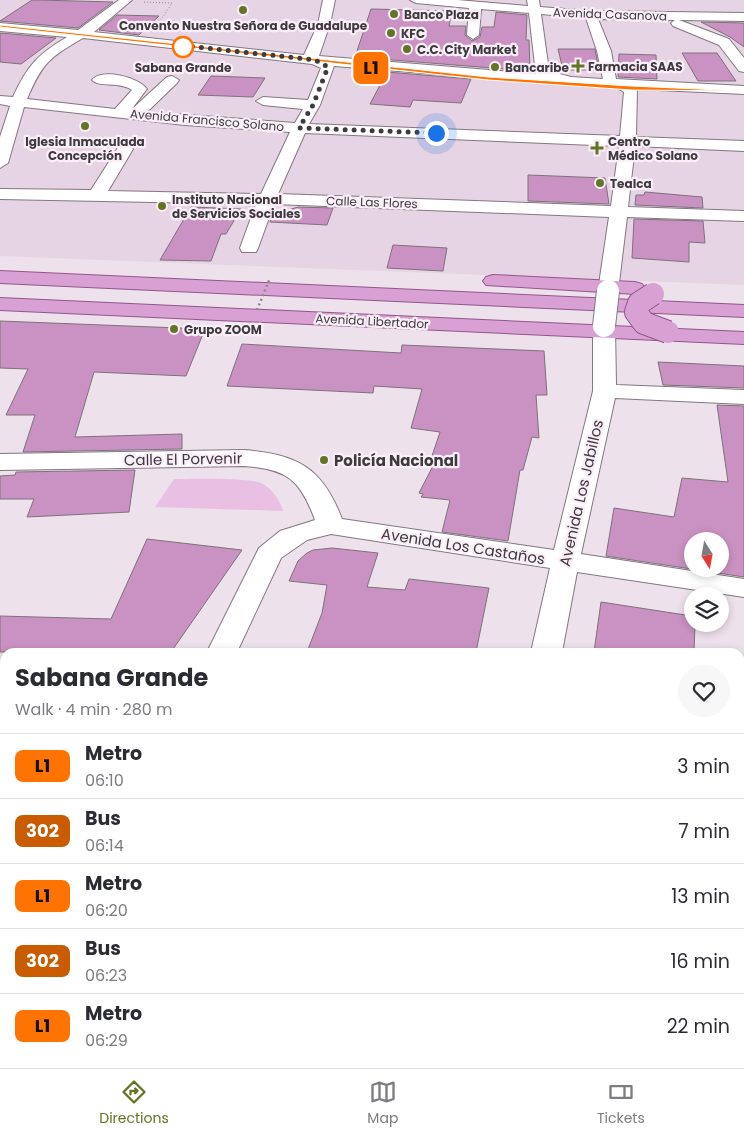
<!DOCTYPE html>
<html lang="en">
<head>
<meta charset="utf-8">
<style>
  :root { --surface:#fff; --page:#f7f7f7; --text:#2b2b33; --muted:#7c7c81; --line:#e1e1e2; --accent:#627524 }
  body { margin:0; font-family:Poppins,sans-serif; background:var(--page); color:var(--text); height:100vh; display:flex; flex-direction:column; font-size:19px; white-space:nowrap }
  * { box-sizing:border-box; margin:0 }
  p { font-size:16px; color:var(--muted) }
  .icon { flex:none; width:28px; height:28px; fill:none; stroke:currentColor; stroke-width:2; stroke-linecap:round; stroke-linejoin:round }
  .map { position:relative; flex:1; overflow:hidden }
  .drawer { position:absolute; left:0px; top:648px; width:745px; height:421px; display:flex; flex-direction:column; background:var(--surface); border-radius:15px 15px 0 0; box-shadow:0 2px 8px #0003 }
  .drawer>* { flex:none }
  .badge { padding:0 10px; border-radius:8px; font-size:18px; line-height:32px }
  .needle { width:32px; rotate:169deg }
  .fabs { position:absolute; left:684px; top:532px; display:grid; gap:10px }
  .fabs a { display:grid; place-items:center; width:45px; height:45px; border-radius:50%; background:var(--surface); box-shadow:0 2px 8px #0003; font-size:25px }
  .you { position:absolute; width:25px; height:25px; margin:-12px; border:4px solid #fff; border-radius:50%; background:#1a73e8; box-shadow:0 0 0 8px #1a73e833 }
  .map>.badge { position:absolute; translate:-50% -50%; box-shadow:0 0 0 2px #fff }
  .round { display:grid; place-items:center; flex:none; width:52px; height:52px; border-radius:26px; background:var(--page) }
  .head { display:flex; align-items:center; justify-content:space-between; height:85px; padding:0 15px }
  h1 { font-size:24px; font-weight:700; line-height:38px }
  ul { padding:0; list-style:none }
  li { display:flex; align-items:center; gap:15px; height:65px; padding:0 15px; border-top:1px solid var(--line) }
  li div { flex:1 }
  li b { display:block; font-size:19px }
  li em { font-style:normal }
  li .badge { min-width:55px; font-weight:700; text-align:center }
  .tab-bar { display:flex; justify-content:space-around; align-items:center; height:70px; border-top:1px solid var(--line); background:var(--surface); font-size:14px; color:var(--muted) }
  .tab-bar a { display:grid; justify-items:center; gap:2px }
  .tab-bar .current { color:var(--accent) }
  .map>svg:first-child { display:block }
  .built { fill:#e6d3e3 }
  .green { fill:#e9c0e3 }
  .building { fill:#ca92c2; stroke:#7d727b; fill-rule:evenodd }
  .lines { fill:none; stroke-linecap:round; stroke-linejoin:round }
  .minor-casing { stroke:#827880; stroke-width:2 }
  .major-casing { stroke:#92558c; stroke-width:2 }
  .path { stroke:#90898f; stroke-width:1; stroke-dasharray:1 2; stroke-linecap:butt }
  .minor { fill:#fff; fill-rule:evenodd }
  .major { fill:#d9a1d3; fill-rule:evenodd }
  .minor-bridge-casing { stroke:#827880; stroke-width:24; stroke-linecap:butt }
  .major-bridge-casing { stroke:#92558c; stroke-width:24; stroke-linecap:butt }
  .path-bridge { stroke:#90898f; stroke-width:2.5; stroke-dasharray:2 3; stroke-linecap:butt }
  .minor-bridge { stroke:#fff; stroke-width:22 }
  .major-bridge { stroke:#d9a1d3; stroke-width:22 }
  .line { fill:#ff7400; stroke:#fff }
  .walk { stroke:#3e3a3e; stroke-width:5; stroke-dasharray:0 9 }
  .poi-dot { fill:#627524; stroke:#faeef8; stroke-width:2 }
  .stop-dot { fill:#fff; stroke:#ff7400; stroke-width:2.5 }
  .labels { text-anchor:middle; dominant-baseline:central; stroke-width:4.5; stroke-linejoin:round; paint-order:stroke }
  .far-poi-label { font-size:12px; font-weight:bold; fill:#3e3a3e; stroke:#faeef8; text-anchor:start }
  .far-street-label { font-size:12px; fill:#3e3a3e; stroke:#faeef8 }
  .far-stop-label { font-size:12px; font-weight:bold; fill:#3e3a3e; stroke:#faeef8 }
  .street-label { font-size:15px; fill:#3e3a3e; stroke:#faeef8 }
  .poi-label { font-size:15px; font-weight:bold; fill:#3e3a3e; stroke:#faeef8; text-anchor:start }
</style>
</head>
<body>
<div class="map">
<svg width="744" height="1068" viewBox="0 0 744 1068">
  <rect width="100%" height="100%" fill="#ede1eb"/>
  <polygon class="built" points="0,0 744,0 744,285 0,256"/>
  <path class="green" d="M174,479C191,479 251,477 263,484C272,489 281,502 283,511L155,507Z"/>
  <g class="building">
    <polygon points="32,0 39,0 113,2 78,28 0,21"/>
    <polygon points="371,9 452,11 449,26 466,26 465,35 472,41 480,37 482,27 494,27 496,12 527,15 526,40 529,40 530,71 355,57"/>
    <polygon points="117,15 159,16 139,35 99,30"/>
    <polygon points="701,22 744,23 744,47 730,37"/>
    <polygon points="0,33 56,38 21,64 0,62"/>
    <polygon points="558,49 595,49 599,70 563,70"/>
    <polygon points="682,53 717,53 736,81 698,81"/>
    <polygon points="619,54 656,55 657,79 618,77"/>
    <polygon points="387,72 471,79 461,103 413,100 410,107 370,104"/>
    <polygon points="211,76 265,78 253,97 198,95"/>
    <polygon points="528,175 605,178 609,204 528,201"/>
    <polygon points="645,192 702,197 703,208 635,205 636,195 644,195"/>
    <polygon points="191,207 241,209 226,234 221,234 211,261 160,260"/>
    <polygon points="298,207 333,208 327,225 270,222 272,215"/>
    <polygon points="634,219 703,221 705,243 689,242 689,262 632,258"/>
    <polygon points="393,245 447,248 443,271 387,268"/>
    <polygon points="0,321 205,329 186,376 94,372 75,437 182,434 182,449 23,452 35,415 6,415 28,369 0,368"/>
    <polygon points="242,344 401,353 402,345 544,351 547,395 536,395 539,438 532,437 523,470 520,470 508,541 442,532 450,500 421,497 423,494 419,493 436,460 431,459 440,432 411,428 422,389 374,386 373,393 227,386"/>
    <polygon points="658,362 744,366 744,388 663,385"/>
    <path d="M717,405L744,406V577L606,556L614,508L674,517L682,478L728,482ZM692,541H720V569H692Z"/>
    <polygon points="135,470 129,512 27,517 34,499 0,499 0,476 15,475 16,472"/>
    <polygon points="147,539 242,550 171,652 0,652 0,616 111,619"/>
    <polygon points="332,548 378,553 367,587 405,590 409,579 489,588 476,652 307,652 322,613 327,585 289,581 298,561 307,553 313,550"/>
    <polygon points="601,602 692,616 692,624 695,624 694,652 594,652"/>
  </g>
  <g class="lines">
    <g class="minor-casing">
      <g id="minor">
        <path d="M119,0H132L94,32L304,55L318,24L323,0H335L330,24L319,56L536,74L529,13L481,9L479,35L473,39L467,35L469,8L416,3L410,0H457L528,6L527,0H539L540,7L591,11L744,13V21L679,20L729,39L744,58V72L739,71L719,45L673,26L671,23L675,20L598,19L611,51L616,79L744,86V94L637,89L636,137L744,141V151L635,146L628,207L744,211V221L627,217L618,291L615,295L608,297L601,295L598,291L609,217L274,204L258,248L256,252H242L240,248L256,204L0,199V189L91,190L119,146L125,144L133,149L108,191L261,194L290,132L185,125L24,107L8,163L0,168V137L10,106L0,104V96L13,97C27,66 38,54 67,37L0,31V23L78,30ZM541,14L586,18L597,51L603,79L571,77L549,71ZM83,38L312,64L321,68L308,100L263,97L256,101L263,105L303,109L295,123L147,112L177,83L179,80L172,76L167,77L131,110L147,89C138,77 102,68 92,80C99,88 119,81 132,90L115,109L27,99C43,62 49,58 83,38ZM334,66L617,88L624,92L620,136L309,124L320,105ZM305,133L619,146L611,206L278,194Z"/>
        <path d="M604,320L612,321L615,326L616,385L744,390V404L615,398L581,554L744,579V597L577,572L562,652H531L550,568L331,534L307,540L281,558L237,652H207L259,548L280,531L315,520C300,479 287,469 244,466L0,470V454L244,450C298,455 322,467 342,519L554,550L593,391V326L596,321Z"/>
        <polygon points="5,846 5,878 0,880 0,848"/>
        <polygon points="445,1064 489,1064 488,1068 444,1068"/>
      </g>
    </g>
    <g class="major-casing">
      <g id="major">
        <polygon points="0,271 744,305 744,317 0,283"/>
        <polygon points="493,275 635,282 642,284 645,288 642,292 635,294 486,285 483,281 486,277"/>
        <polygon points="0,298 744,332 744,344 0,310"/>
      </g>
    </g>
    <g class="path">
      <polyline points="144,2 172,3 163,17 153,26"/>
      <polyline points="342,24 365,24"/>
    </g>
    <use href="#minor" class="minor"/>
    <use href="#major" class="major"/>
    <g class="minor-bridge-casing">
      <polyline id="minor-bridge" points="604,326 608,291"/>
    </g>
    <g class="major-bridge-casing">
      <polyline id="major-bridge" points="653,294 639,303 636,312 644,323 668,332"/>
    </g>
    <polyline class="path-bridge" points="257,310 270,278"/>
    <use href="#minor-bridge" class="minor-bridge"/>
    <use href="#major-bridge" class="major-bridge"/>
  </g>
  <polygon class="line" points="0,25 488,77 631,86 744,91 631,90 488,80 0,27"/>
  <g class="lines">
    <polyline class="walk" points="183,47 179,45 315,60 328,67 313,105 299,128 436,133"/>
  </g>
  <g class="poi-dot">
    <circle cx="243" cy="10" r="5"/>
    <circle cx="394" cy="14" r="5"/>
    <circle cx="391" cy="33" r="5"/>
    <circle cx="407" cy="49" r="5"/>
    <path d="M575.5 58.5h5v5h5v5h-5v5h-5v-5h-5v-5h5z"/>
    <circle cx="495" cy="67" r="5"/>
    <circle cx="85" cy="126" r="5"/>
    <path d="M594.5 140.5h5v5h5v5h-5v5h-5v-5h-5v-5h5z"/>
    <circle cx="600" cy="183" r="5"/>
    <circle cx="162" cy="206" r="5"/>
    <circle cx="174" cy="329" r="5"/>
    <circle cx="324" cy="460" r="5"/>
  </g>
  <circle class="stop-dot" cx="183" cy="47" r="10"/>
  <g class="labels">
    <g class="far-poi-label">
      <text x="404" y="14">Banco Plaza</text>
      <text x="243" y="25" text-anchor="middle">Convento Nuestra Señora de Guadalupe</text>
      <text x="401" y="33">KFC</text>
      <text x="417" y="49">C.C. City Market</text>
      <text x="588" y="66">Farmacia SAAS</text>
      <text x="505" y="67">Bancaribe</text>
      <text x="85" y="141" text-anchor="middle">Iglesia Inmaculada<tspan x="85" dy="14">Concepción</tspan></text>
      <text x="608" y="141">Centro<tspan x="608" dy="14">Médico Solano</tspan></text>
      <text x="610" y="183">Tealca</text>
      <text x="172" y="199">Instituto Nacional<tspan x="172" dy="14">de Servicios Sociales</tspan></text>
      <text x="184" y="329">Grupo ZOOM</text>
    </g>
    <g class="far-street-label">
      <text transform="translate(610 14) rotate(2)">Avenida Casanova</text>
      <text transform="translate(207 120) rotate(5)">Avenida Francisco Solano</text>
      <text transform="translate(372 202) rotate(2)">Calle Las Flores</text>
      <text transform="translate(372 321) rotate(3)">Avenida Libertador</text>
    </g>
    <g class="far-stop-label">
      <text x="183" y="67">Sabana Grande</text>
    </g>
    <g class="street-label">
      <text transform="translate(183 459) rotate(-1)">Calle El Porvenir</text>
      <text transform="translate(581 493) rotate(-77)">Avenida Los Jabillos</text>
      <text transform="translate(463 546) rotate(9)">Avenida Los Castaños</text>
    </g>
    <g class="poi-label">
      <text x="334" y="460">Policía Nacional</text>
    </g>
  </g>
</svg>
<div class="fabs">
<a><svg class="needle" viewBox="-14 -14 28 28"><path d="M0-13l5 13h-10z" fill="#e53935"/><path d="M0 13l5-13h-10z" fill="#7c7c81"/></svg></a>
<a><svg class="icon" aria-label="layers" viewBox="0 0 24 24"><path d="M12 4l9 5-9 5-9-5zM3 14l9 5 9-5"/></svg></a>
</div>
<div class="you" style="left:436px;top:133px"></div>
<b class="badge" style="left:371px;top:68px;background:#ff7400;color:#111">L1</b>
<section class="drawer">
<div class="head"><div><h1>Sabana Grande</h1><p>Walk · 4 min · 280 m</p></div><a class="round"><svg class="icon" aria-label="heart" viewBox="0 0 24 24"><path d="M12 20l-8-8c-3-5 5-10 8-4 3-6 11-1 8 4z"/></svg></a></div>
<ul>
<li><span class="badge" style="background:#ff7400;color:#111">L1</span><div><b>Metro</b><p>06:10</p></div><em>3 min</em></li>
<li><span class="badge" style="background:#c95b00;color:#fff">302</span><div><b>Bus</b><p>06:14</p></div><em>7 min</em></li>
<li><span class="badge" style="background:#ff7400;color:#111">L1</span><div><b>Metro</b><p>06:20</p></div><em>13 min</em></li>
<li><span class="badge" style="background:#c95b00;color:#fff">302</span><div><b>Bus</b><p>06:23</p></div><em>16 min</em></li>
<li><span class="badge" style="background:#ff7400;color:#111">L1</span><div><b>Metro</b><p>06:29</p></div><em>22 min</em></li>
</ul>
</section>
</div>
<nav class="tab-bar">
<a class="current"><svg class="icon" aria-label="directions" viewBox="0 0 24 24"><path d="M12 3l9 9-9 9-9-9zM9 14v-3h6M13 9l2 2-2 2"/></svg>Directions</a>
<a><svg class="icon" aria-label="map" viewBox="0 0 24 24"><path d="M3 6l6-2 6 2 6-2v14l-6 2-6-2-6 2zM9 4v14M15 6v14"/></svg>Map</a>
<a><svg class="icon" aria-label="tickets" viewBox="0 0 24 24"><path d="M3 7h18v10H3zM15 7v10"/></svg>Tickets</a>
</nav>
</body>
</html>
